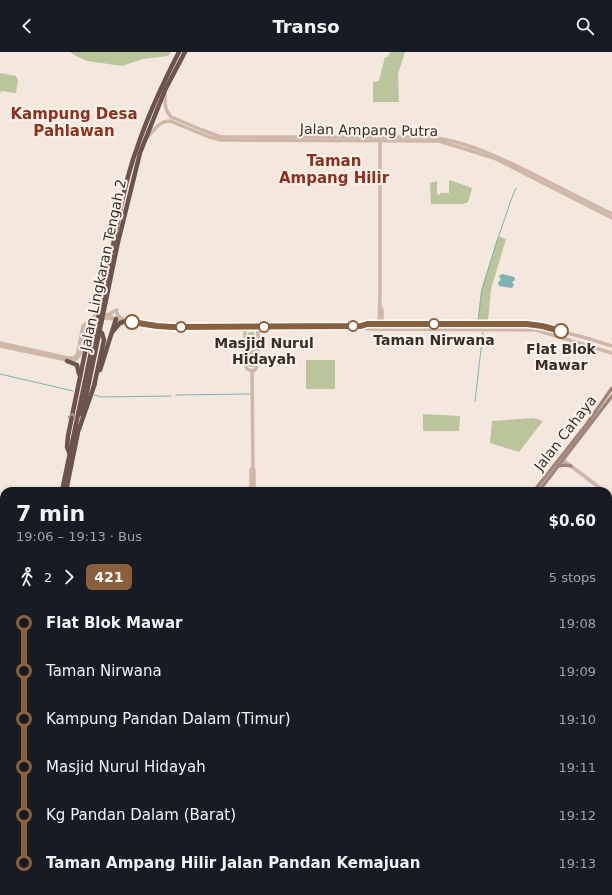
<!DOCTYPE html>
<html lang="en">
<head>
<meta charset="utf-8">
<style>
  :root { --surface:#171b24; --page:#20242c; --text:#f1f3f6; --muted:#9ea1a6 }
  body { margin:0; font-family:"DejaVu Sans",sans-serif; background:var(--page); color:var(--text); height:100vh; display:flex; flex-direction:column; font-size:15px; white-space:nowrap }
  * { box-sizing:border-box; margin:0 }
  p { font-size:13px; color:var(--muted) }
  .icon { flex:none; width:22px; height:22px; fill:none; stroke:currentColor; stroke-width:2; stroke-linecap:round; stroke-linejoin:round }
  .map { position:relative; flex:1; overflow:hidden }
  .drawer { position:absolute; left:0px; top:435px; width:612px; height:408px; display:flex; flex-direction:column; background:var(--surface); border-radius:12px 12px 0 0; box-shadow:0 2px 6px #0003 }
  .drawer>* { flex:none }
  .badge { padding:0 8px; border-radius:6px; font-size:14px; line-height:26px }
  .map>.badge { position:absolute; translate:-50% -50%; box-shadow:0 0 0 2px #fff }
  .legs { display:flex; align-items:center; gap:6px; height:44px; padding:0 16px; font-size:13px }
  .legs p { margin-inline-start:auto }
  .head { display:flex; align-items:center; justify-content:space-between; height:68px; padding:0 16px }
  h1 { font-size:22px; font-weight:800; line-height:30px }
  ul { padding:0 16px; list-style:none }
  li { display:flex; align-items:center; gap:14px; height:48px; font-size:15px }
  li i { display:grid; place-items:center; width:6px; height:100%; margin:0 5px; background:currentColor }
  li i::after { content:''; width:10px; height:10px; margin:-5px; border:3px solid; border-radius:50%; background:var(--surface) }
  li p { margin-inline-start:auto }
  li:first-child i { background:linear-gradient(#0000 50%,currentColor 0) }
  li:last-child i { background:linear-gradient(currentColor 50%,#0000 0) }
  header { display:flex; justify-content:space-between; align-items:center; height:52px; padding:0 16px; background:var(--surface); font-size:18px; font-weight:800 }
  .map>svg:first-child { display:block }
  .green { fill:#bac59c }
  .water { fill:#7bb4b2 }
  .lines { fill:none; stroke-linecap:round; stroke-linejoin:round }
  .stream { stroke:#7bb4b2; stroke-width:1 }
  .tertiary { stroke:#ceb7a9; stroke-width:3.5 }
  .secondary { stroke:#a2857a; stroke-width:3.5 }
  .trunk { stroke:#6c544c; stroke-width:4.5 }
  .motorway { stroke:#5c4640; stroke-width:5 }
  .tram { stroke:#3a2d29; stroke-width:1 }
  .trunk-bridge { stroke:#6c544c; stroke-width:4.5 }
  .oneway { stroke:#ac9c94 }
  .line-1-casing { stroke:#fff; stroke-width:9 }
  .line-1 { stroke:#8b5e3c; stroke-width:6 }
  .stop-1-dot { fill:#fff; stroke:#8b5e3c; stroke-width:2 }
  .labels { text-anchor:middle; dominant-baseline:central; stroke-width:4; stroke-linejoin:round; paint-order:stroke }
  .street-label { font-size:14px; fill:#3a2d29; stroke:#fbf3eb }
  .stop-label { font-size:14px; font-weight:bold; fill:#3a2d29; stroke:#fbf3eb }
  .neighbourhood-label { font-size:15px; font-weight:bold; fill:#8f2f1c; stroke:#fbf3eb }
</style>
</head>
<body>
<header><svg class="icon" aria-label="back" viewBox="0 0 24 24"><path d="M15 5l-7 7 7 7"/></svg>Transo<svg class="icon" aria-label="search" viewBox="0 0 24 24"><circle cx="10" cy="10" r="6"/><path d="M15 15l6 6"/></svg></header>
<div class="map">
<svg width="612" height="843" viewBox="0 0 612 843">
  <rect width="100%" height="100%" fill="#f4e8de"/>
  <g class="green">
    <polygon points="70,0 171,0 168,4 143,7 122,14 87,9 76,4"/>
    <polygon points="390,0 405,0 398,22 399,50 373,50 373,30 379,29 385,5 388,5"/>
    <polygon points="0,21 16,24 18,28 16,41 1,39 0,42"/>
    <polygon points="450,128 472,136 468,150 463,152 431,152 430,131 437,129 437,142 440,143 440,140 441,141 449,141 449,130"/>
    <polygon points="498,184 506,187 491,237 488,269 478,268 481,238"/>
    <path d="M249,280H254C257,289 258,306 254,315H249L247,313V283Z"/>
    <rect x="306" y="308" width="29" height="29"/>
    <polygon points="423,362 460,364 459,379 423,379"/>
    <polygon points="533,366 543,369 519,400 490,391 492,369"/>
    <polygon points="531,839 597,839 597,843 540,843 539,842"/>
  </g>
  <polygon class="water" points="502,222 514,225 515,228 512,230 514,233 512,236 499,234 498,230 501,228 499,224"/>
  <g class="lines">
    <g class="stream">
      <polyline points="478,268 482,238 496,192 511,148 516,136"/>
      <polyline points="0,322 73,339"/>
      <polyline points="94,343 102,345 171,344"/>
      <polyline points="176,343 250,342"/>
      <polyline points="475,349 483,280"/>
    </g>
    <g class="tertiary">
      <path d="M165,41C165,51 164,57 171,65L202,78L221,85H428C463,88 496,104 527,119C555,133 584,148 612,162"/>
      <path d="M147,86C154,78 159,69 170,69L209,85L221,88L439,89L494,106L612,166"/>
      <polyline points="380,254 382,258 382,273"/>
      <polyline points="117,261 118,264 123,267"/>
      <polyline points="107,263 117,258"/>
      <polyline points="361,274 367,277 536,278 612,301"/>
      <polyline points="379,274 380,245 380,87"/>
      <polyline points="245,275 245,311 247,317 252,319"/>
      <path d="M0,291L68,306C74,306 76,306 78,300L83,274L96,263H107L116,267L157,274L173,275L361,274L367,272H379L535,273L583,285L612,294"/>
      <path d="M0,294L72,309C89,304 76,274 96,267C102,265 109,267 115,267"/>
      <polyline points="563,408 604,439"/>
      <polyline points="251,439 251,418 253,416"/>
      <polyline points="254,439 254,418 253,416 252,319 255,318 258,311 258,275"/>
      <polyline points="608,442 612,445"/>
      <polyline points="608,711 612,713"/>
      <polyline points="477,843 477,839"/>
    </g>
    <g class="secondary">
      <polyline points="558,414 565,413 571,414"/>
      <polyline points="534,439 586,373 612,336"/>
      <polyline points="539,439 612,344"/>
      <polyline points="0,686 4,685"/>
      <polyline points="0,696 4,694"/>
      <polyline points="608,799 612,800"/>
      <polyline points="608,802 612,804"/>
      <polyline points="333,843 344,839"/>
      <polyline points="371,843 386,839"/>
    </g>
    <g class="trunk">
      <path d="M114,189C120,158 126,126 137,96C148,63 163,31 179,0"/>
      <polyline points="118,190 140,101 165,38 185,0"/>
      <polyline points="113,279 120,271 126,269"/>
      <polyline points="67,309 77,313 79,322"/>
      <polyline points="100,318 116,267"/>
      <polyline points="82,363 89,330"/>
      <polyline points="79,377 95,331"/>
      <polyline points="70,402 67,395 68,384 88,286 91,280 97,279 102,281 104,288 94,334"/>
      <polyline points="62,439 85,329"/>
      <polyline points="66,439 79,375"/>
      <polyline points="167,839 168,843"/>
      <polyline points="173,839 174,843"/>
      <polyline points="177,839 178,843"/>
    </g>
    <g class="motorway">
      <polyline points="0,689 4,688"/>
      <polyline points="183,839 184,843"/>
      <polyline points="342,843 358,839"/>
      <polyline points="358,843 372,839"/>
    </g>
    <g class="tram">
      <polyline points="608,528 612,526"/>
      <polyline points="72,843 79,839"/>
    </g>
    <g class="trunk-bridge">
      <polyline points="85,329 114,189"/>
      <polyline points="89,330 118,190"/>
    </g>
  </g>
  <defs><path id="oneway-chevron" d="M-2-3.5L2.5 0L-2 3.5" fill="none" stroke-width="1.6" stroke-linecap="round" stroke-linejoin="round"/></defs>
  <use class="oneway" href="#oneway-chevron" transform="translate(72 364) rotate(-79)"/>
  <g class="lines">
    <g class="line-1-casing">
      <polyline id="line-1" points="132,270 157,274 173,275 361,274 367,272 527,272 542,274 561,279"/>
    </g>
    <use href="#line-1" class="line-1"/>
  </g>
  <g class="stop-1-dot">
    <circle cx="132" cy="270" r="7"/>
    <circle cx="434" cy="272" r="5"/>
    <circle cx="353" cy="274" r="5"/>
    <circle cx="181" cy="275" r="5"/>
    <circle cx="264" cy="275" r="5"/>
    <circle cx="561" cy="279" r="7"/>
  </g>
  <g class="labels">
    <g class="street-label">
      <text transform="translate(369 78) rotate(1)">Jalan Ampang Putra</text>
      <text transform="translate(103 213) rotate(-78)">Jalan Lingkaran Tengah 2</text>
      <text transform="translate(565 381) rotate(-52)">Jalan Cahaya</text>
    </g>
    <g class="stop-label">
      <text x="434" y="288">Taman Nirwana</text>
      <text x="264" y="291">Masjid Nurul<tspan x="264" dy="16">Hidayah</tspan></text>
      <text x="561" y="297">Flat Blok<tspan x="561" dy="16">Mawar</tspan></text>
    </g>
    <g class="neighbourhood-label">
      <text x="74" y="62">Kampung Desa<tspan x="74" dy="17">Pahlawan</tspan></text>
      <text x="334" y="109">Taman<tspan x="334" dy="17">Ampang Hilir</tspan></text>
    </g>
  </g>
</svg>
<section class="drawer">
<div class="head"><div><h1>7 min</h1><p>19:06 – 19:13 · Bus</p></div><b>$0.60</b></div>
<div class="legs"><svg class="icon" aria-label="walk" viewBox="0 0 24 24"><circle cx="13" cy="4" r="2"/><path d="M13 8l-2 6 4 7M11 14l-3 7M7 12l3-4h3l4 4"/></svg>2<svg class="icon" aria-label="forward" viewBox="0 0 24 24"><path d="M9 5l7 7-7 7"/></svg><b class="badge" style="background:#8b5e3c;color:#fff">421</b><p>5 stops</p></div>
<ul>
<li><i style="color:#8b5e3c"></i><b>Flat Blok Mawar</b><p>19:08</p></li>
<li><i style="color:#8b5e3c"></i><span>Taman Nirwana</span><p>19:09</p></li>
<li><i style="color:#8b5e3c"></i><span>Kampung Pandan Dalam (Timur)</span><p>19:10</p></li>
<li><i style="color:#8b5e3c"></i><span>Masjid Nurul Hidayah</span><p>19:11</p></li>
<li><i style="color:#8b5e3c"></i><span>Kg Pandan Dalam (Barat)</span><p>19:12</p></li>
<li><i style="color:#8b5e3c"></i><b>Taman Ampang Hilir Jalan Pandan Kemajuan</b><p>19:13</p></li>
</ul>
</section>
</div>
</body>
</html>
